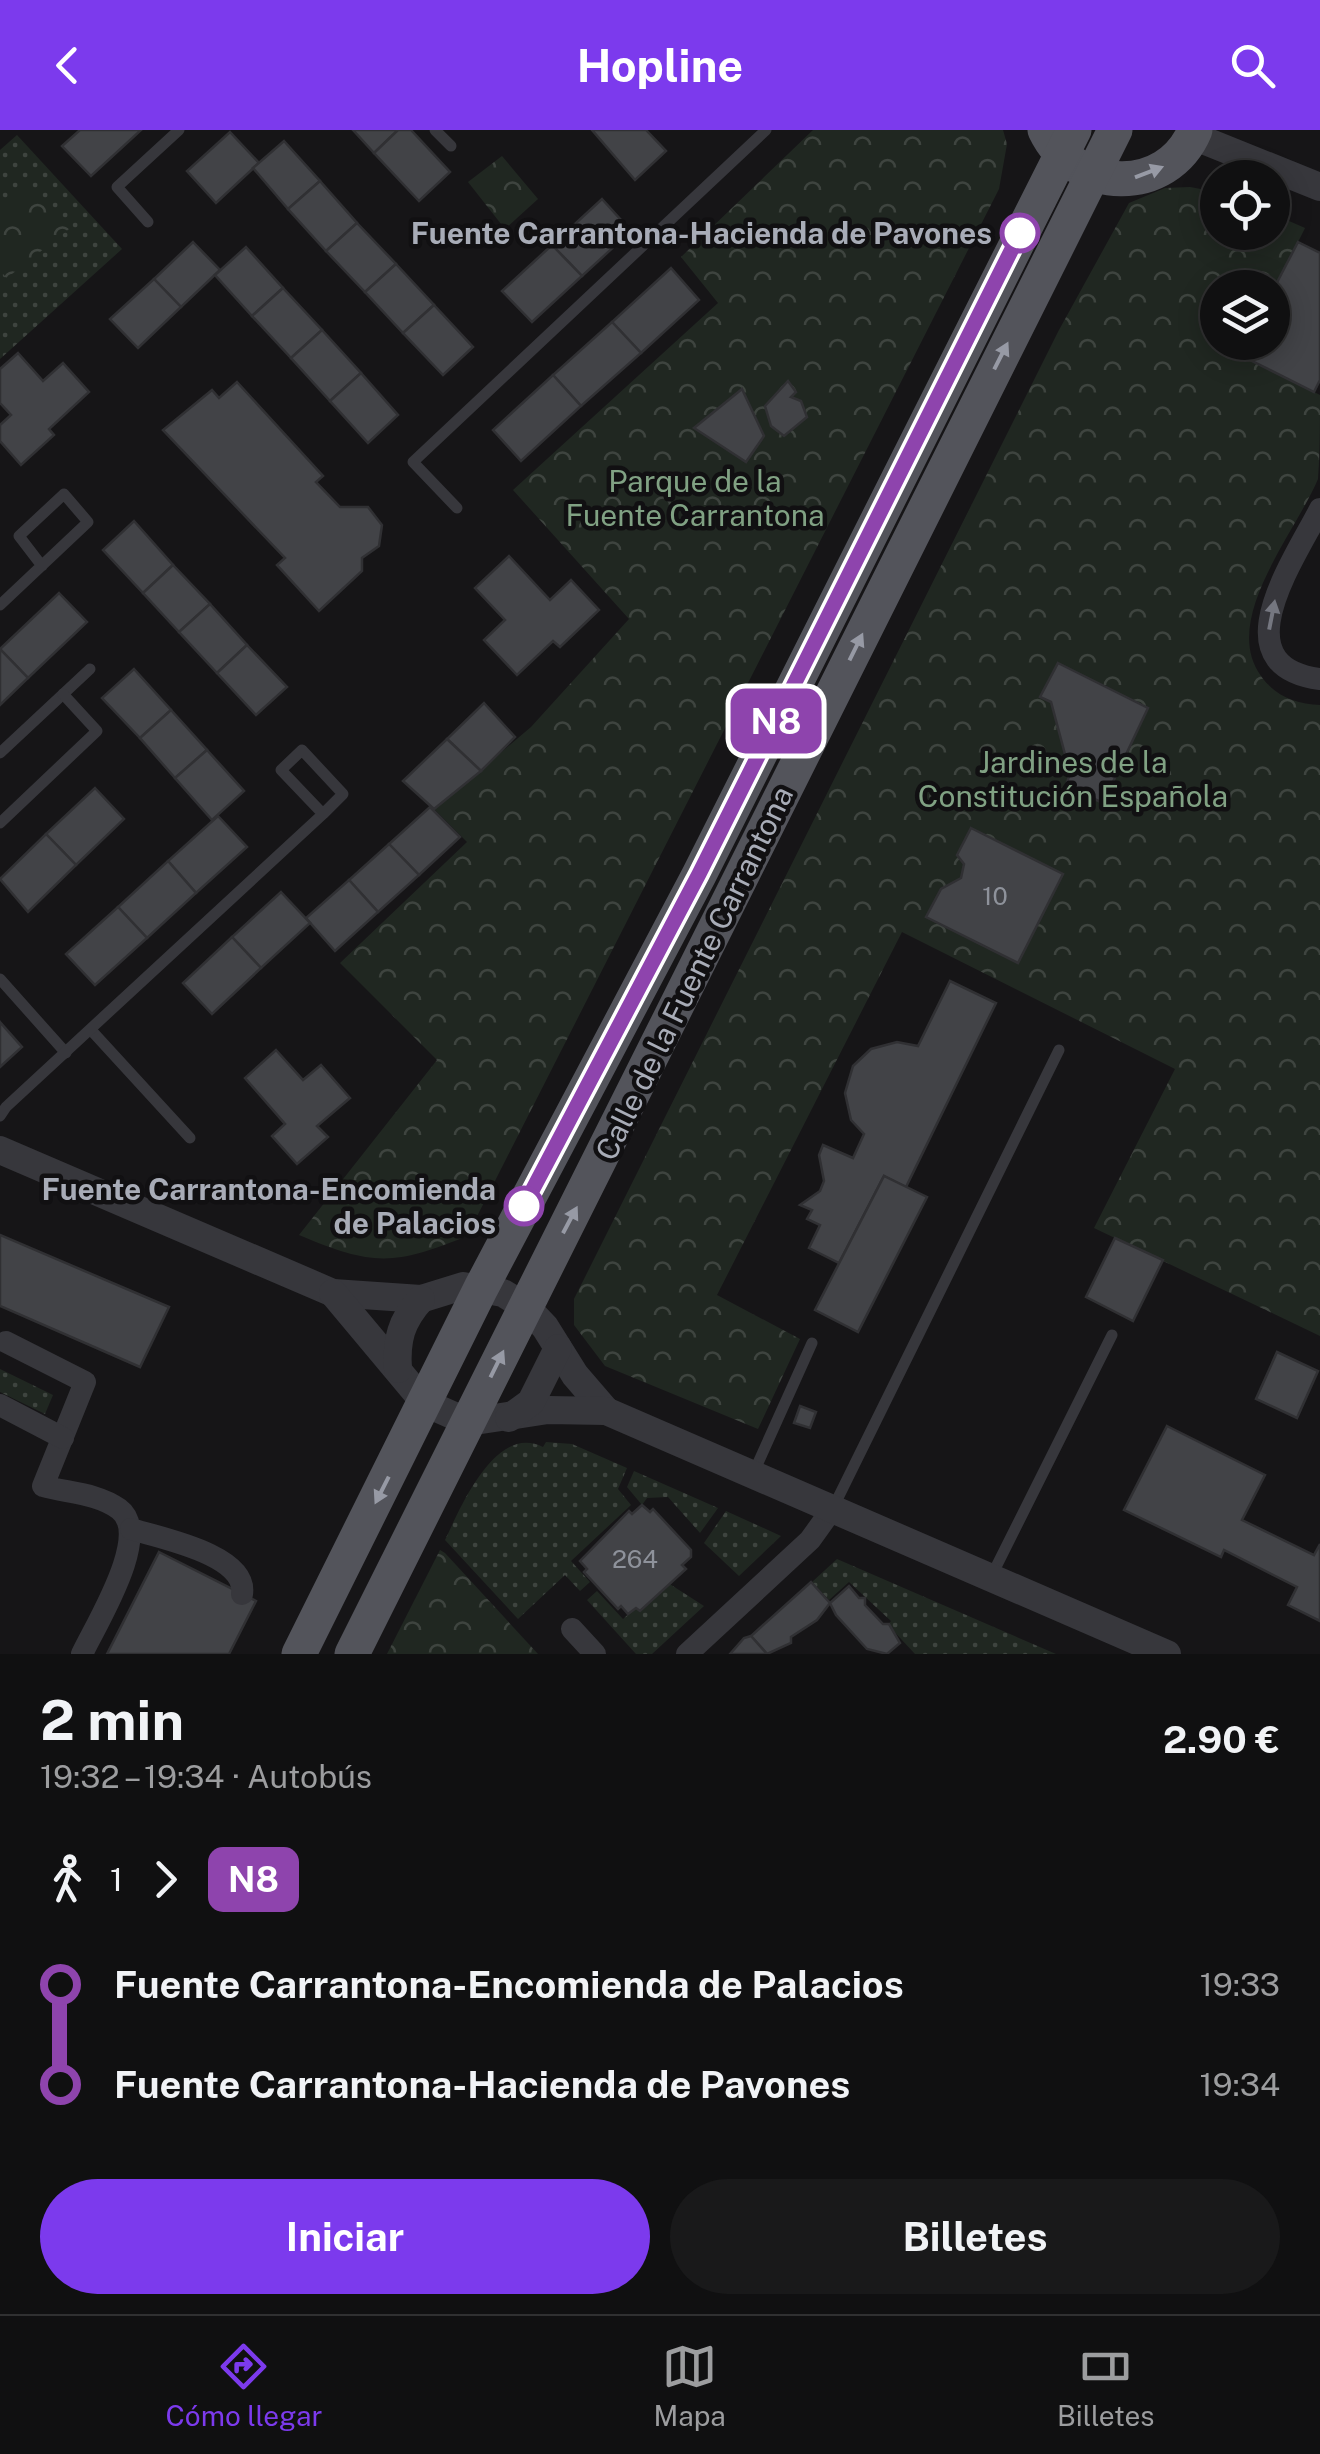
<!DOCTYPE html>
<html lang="es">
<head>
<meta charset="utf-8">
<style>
  :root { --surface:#101011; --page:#19191a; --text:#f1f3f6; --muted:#9c9d9f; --line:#303031; --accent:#7c3aed }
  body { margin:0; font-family:"Public Sans",sans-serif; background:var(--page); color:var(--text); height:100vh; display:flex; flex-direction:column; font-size:38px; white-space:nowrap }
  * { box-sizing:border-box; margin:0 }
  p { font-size:32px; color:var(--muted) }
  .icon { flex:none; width:55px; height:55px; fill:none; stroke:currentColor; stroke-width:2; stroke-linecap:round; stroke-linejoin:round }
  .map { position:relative; height:1524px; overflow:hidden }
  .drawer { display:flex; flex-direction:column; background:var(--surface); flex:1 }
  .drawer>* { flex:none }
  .badge { padding:0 20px; border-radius:15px; font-size:35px; line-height:65px }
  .controls { position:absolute; left:1200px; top:30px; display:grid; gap:20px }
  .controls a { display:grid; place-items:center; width:90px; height:90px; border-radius:50%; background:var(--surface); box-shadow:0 5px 25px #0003,0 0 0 2px var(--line); font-size:50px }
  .map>.badge { position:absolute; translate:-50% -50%; box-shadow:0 0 0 5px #fff }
  .legs { display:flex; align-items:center; gap:15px; height:110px; padding:0 40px; font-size:32px }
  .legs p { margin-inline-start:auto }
  .summary { display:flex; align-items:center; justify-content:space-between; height:170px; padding:0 40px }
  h1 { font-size:55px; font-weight:700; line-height:75px }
  .cta { display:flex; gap:20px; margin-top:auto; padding:20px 40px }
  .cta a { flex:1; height:115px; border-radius:60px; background:var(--accent); color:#fff; font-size:40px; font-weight:700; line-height:115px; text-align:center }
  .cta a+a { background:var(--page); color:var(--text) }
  ul { padding:0 40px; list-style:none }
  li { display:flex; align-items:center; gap:35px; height:100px; font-size:38px }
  li i { display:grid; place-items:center; width:15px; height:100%; margin:0 12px; background:currentColor }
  li i::after { content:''; width:25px; height:25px; margin:-12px; border:8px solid; border-radius:50%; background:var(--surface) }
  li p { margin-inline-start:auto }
  li:first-child i { background:linear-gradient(#0000 50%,currentColor 0) }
  li:last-child i { background:linear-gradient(currentColor 50%,#0000 0) }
  header { display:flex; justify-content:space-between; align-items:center; height:130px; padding:0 40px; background:var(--accent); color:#fff; font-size:45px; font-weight:700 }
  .tabs { display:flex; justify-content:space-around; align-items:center; height:140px; border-top:2px solid var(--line); background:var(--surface); font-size:28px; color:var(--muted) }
  .tabs a { display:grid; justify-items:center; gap:5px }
  .tabs .selected { color:var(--accent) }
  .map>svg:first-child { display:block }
  .grass { fill:url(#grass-dots) }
  .park { fill:url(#park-crowns) }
  .building { fill:#424347; stroke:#303033; stroke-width:2.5 }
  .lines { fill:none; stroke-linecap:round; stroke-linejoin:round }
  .service { stroke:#37373c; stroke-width:11 }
  .minor { stroke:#37373c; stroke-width:22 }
  .tertiary { stroke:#37373c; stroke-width:28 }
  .primary { stroke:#53545b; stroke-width:35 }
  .oneway { fill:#979aa5 }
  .oneway2 { fill:#757780 }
  .line-1-casing { stroke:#fff; stroke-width:22 }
  .line-1 { stroke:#8e44ad; stroke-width:15 }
  .stop-1-dot { fill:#fff; stroke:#8e44ad; stroke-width:5 }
  .labels { text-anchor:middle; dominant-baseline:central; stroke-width:9; stroke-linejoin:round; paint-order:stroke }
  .number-label { font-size:25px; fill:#8e929b }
  .stop-label { font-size:30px; font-weight:bold; fill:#a8acb7; stroke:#111012; text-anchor:end }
  .park-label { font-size:30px; fill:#80a183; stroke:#111012 }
  .street-label { font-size:30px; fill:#a8acb7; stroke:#111012 }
</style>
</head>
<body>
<header><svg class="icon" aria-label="back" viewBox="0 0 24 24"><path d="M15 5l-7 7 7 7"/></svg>Hopline<svg class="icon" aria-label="search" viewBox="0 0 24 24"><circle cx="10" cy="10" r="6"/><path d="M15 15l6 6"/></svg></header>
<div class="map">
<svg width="1320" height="1524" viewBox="0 0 1320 1524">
  <defs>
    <pattern id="grass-dots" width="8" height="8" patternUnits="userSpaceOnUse" patternTransform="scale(2.5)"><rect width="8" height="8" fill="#202721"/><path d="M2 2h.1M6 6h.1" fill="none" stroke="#3e443f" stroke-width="1.8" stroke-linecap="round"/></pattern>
    <pattern id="park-crowns" width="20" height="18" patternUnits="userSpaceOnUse" patternTransform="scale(2.5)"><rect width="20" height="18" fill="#202721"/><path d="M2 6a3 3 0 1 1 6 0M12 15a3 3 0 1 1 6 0" fill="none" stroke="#3e443f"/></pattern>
  </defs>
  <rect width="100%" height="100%" fill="#161517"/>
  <g class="grass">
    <polygon points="17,5 122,119 0,229 0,20"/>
    <polygon points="0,1239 53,1265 45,1284 0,1262"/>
    <path d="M546,1312L572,1314L627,1338L618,1359L631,1375L571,1431L590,1452L580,1461L565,1445L518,1489L445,1410C460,1379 495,1293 543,1317Z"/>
    <polygon points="634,1341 718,1378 700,1403 668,1367 647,1368 642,1375 627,1357"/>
    <polygon points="726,1381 781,1406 739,1446 704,1413"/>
    <polygon points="837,1429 1056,1524 915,1524 888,1495 891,1491 849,1452 829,1470 812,1452"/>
    <polygon points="665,1451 704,1476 652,1524 636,1524 587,1470 597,1461 623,1489"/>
  </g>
  <g class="park">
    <path d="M813,0H1003L1007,14L999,59L467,1106C394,1136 372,1136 299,1105L437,930L340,833L467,712L434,679L531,597L629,489L513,360L718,173L681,127Z"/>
    <polygon points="502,26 538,69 505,99 468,52"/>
    <polygon points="28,55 69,99 7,148 0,141 0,78"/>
    <path d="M1190,57L1217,62L1218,102H1272L1273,84L1305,98L1273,162L1272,158H1218V212L1247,213L1241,225L1320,265C1320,289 1320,327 1318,349C1296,402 1220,490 1261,546C1275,566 1295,574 1320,575V1206L1094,1098L1175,939L902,802L717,1165L800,1209L758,1299L605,1236L574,1195V1169L1059,200L1129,73L1165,58Z"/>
    <polygon points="440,1420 445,1423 538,1524 387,1524"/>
  </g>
  <g class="building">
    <polygon points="80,0 141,0 91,46 62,16"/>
    <polygon points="353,0 398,0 374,23"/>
    <polygon points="398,0 411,0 450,42 419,71 374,23"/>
    <polygon points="592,0 646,0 666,21 635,50"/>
    <polygon points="230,2 259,33 216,73 187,41"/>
    <polygon points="284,11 320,51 288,79 253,38"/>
    <polygon points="320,51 357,93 326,121 288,79"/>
    <polygon points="602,69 631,101 582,146 552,115"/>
    <polygon points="357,93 396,134 365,162 326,121"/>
    <polygon points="193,112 220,140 181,177 154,149"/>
    <polygon points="1298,112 1320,123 1320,250 1314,262 1240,225 1247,212 1272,212 1272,162"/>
    <polygon points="552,115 582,146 532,192 502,161"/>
    <polygon points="246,117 283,158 252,186 215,145"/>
    <polygon points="396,134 434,175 403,203 365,162"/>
    <polygon points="671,138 699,170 641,223 612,192"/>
    <polygon points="154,149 181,177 138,218 110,189"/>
    <polygon points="283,158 322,200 291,228 252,186"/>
    <polygon points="434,175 473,217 443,245 403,203"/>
    <polygon points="612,192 641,223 581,276 553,245"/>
    <polygon points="322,200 361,243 330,271 291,228"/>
    <polygon points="18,223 43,251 63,233 89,262 49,299 54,305 21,335 0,311 0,295 11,285 0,273 0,239"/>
    <polygon points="361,243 398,285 368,313 330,271"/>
    <polygon points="553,245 581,276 521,331 493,300"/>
    <polygon points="788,251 796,262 791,267 801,271 807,287 784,306 771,296 765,276"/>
    <polygon points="237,252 323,346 316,352 340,377 368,377 382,395 379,416 362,428 362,441 319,481 277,435 285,428 163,300 212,260 219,268"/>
    <polygon points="742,259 764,306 746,332 694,298"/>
    <polygon points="134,391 173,435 143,463 103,420"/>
    <polygon points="509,426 550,470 571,450 599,480 560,517 553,511 517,545 484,510 505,490 475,458"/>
    <polygon points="173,435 210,474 179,502 143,463"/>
    <polygon points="59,463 87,492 28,548 0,519"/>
    <polygon points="210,474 247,515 217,543 179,502"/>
    <polygon points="247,515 287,557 256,585 217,543"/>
    <polygon points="0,519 28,548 0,575"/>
    <polygon points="1058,533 1148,578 1103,673 1066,656 1070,643 1051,572 1040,567"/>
    <polygon points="134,539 171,580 140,608 102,568"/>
    <polygon points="484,573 515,607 481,641 447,609"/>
    <polygon points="171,580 207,620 175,648 140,608"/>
    <polygon points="447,609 481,641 434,679 403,651"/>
    <polygon points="207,620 244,661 212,690 175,648"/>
    <polygon points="95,658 124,689 76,735 46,704"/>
    <polygon points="430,677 460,707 419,745 389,714"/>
    <polygon points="218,686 247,717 196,763 168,731"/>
    <polygon points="971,698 1063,744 1018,833 926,787 941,759 961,748 964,734 957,725"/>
    <polygon points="46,704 76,735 28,782 0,749"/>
    <polygon points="389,714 419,745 378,782 349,750"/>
    <polygon points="168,731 196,763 147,808 118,777"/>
    <polygon points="349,750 378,782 335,821 306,788"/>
    <polygon points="281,762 310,793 261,838 232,807"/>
    <polygon points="118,777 147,808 95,855 66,824"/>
    <polygon points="232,807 261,838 212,884 183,853"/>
    <polygon points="950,851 996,873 906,1057 884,1046 839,1133 809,1118 820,1095 807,1089 812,1080 800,1075 820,1061 824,1051 819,1025 823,1015 853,1028 864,1004 851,990 845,963 853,936 871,919 897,912 918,916"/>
    <polygon points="0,892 22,917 0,937"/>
    <polygon points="276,920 303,950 321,935 350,968 317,996 328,1007 297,1034 272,1006 285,994 245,948"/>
    <polygon points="884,1046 927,1067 858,1202 815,1180"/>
    <polygon points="0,1105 169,1177 140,1237 0,1176"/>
    <polygon points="1115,1108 1163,1130 1133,1191 1086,1167"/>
    <polygon points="1277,1222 1318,1241 1297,1288 1256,1269"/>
    <polygon points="800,1276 816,1282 810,1298 794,1293"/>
    <polygon points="1167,1296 1265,1345 1242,1390 1314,1425 1320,1414 1320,1491 1288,1475 1297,1457 1224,1420 1221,1427 1124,1380"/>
    <polygon points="642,1375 650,1382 653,1379 691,1420 691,1427 682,1435 686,1439 640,1481 636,1478 628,1484 621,1476 618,1479 584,1442 587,1439 580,1431 629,1381 632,1384"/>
    <polygon points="159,1422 256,1471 229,1524 107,1524"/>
    <polygon points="811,1452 830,1473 817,1490 791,1507 791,1513 767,1524 751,1506"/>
    <polygon points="849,1456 859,1468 865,1468 865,1475 883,1494 889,1494 900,1513 887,1524 867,1519 836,1485 830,1473"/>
    <polygon points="751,1506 767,1524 730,1524 744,1508"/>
  </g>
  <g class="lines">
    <g class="service">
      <polyline points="435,0 451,16"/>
      <polyline points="148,92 117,57 179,0"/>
      <polyline points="457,378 413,332 766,0"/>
      <polyline points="0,475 88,392 64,364 19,406 42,436"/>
      <polyline points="0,623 90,539"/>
      <polyline points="0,693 97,601 63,564"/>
      <polyline points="0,849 66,923"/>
      <polyline points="91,900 190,1008"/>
      <polyline points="0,986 6,977 323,684 343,664 302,620 281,640 323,684"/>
      <polyline points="753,1344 812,1213"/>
      <polyline points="833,1378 1059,920"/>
      <polyline points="991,1447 1112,1205"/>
    </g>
    <g class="minor">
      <path d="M1320,379C1294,430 1219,536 1320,549"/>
      <path d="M6,1212L85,1252L43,1356C68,1363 97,1363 119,1379C153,1404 96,1494 82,1524"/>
      <polyline points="0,1275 63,1308"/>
      <path d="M131,1399C161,1408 248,1425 242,1464"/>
      <polyline points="572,1499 595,1524"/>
      <polyline points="687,1524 810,1410 833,1378"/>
    </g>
    <g class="tertiary">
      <polyline points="1193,6 1320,57"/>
      <polyline points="0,1020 333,1163 421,1169 463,1156 503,1163 526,1177 545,1197 575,1245 606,1281"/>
      <polyline points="333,1163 425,1273 468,1292 548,1280 606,1281 1167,1524"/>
      <path d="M398,1239C396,1210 401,1191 421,1169"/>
      <polyline points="509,1288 531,1272 558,1218"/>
    </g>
    <g class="primary">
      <path d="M1045,0C1075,63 1167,67 1195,0"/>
      <polyline points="299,1524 481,1158 699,745 1074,0"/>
      <polyline points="352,1524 1115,0"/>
    </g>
  </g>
  <defs><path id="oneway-solid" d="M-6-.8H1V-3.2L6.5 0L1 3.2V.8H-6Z" transform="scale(2.5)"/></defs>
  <g class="oneway">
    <use href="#oneway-solid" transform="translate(1149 42) rotate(-21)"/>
    <use href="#oneway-solid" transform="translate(1001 226) rotate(-63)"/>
    <use href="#oneway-solid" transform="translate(856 517) rotate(-64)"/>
    <use href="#oneway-solid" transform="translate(570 1090) rotate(-62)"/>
    <use href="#oneway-solid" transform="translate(497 1234) rotate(-64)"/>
    <use href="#oneway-solid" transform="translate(382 1360) rotate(117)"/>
  </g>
  <use class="oneway2" href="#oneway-solid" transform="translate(1272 485) rotate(-79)"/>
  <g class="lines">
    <g class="line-1-casing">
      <polyline id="line-1" points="524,1076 699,744 1020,103"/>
    </g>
    <use href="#line-1" class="line-1"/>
  </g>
  <g class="stop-1-dot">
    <circle cx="1020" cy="103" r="18"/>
    <circle cx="524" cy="1076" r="18"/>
  </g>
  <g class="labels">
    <g class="number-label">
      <text x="995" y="766">10</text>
      <text x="635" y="1429">264</text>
    </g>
    <g class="stop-label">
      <text x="992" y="103">Fuente Carrantona-Hacienda de Pavones</text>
      <text x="496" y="1059">Fuente Carrantona-Encomienda<tspan x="496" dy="34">de Palacios</tspan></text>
    </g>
    <g class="park-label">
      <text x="695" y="351">Parque de la<tspan x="695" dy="34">Fuente Carrantona</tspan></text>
      <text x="1073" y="632">Jardines de la<tspan x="1073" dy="34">Constitución Española</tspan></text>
    </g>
    <g class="street-label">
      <text transform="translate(694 843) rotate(-64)">Calle de la Fuente Carrantona</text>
    </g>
  </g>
</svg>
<div class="controls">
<a><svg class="icon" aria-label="locate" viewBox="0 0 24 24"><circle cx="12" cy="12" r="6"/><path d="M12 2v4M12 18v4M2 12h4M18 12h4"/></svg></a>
<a><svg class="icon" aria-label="layers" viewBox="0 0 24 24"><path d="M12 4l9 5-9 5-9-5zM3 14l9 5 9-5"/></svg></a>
</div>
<b class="badge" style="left:776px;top:591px;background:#8e44ad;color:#fff">N8</b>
</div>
<section class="drawer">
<div class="summary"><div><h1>2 min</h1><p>19:32 – 19:34 · Autobús</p></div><b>2.90 €</b></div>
<div class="legs"><svg class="icon" aria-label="walk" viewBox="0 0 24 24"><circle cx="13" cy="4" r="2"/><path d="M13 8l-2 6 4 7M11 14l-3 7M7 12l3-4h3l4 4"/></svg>1<svg class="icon" aria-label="forward" viewBox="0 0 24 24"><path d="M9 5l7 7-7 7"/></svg><b class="badge" style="background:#8e44ad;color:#fff">N8</b></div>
<ul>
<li><i style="color:#8e44ad"></i><b>Fuente Carrantona-Encomienda de Palacios</b><p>19:33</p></li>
<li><i style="color:#8e44ad"></i><b>Fuente Carrantona-Hacienda de Pavones</b><p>19:34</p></li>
</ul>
<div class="cta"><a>Iniciar</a><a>Billetes</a></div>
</section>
<nav class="tabs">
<a class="selected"><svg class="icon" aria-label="directions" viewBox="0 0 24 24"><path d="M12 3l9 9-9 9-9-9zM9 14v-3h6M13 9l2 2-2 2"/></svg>Cómo llegar</a>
<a><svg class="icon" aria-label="map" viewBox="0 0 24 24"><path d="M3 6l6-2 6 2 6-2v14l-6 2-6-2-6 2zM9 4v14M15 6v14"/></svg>Mapa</a>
<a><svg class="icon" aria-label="tickets" viewBox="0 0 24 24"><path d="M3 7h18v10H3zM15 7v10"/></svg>Billetes</a>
</nav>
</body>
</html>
